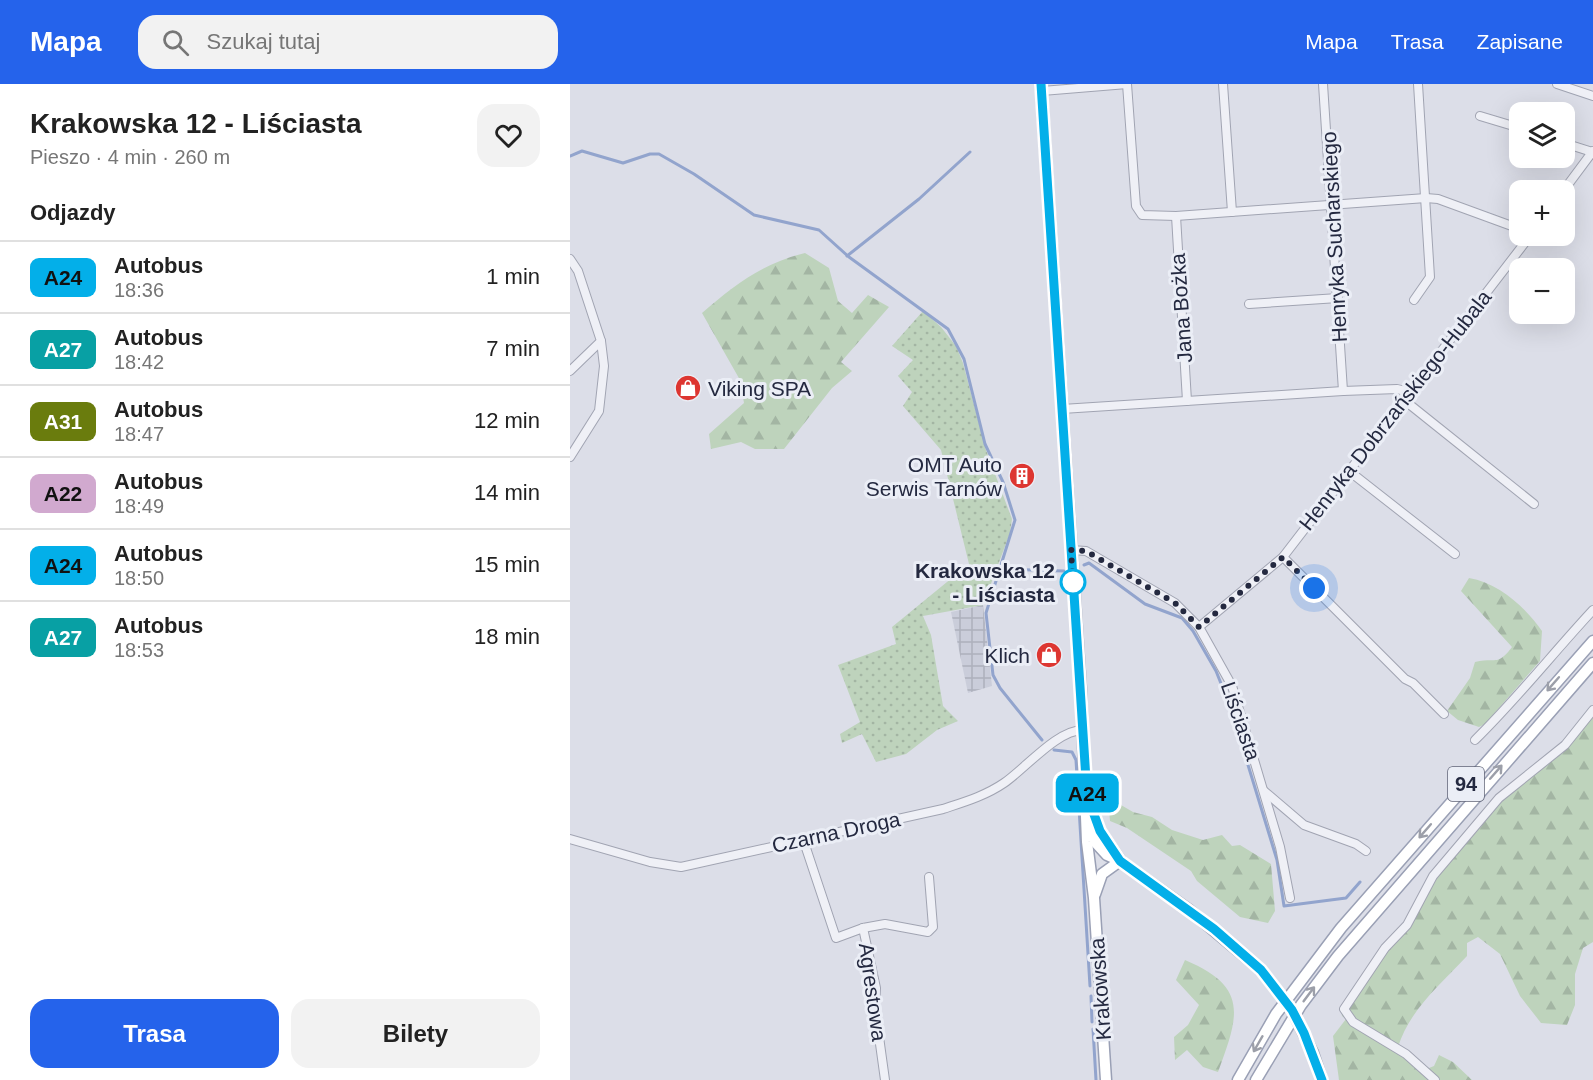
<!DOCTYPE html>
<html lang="pl">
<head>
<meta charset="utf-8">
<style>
  :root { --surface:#fff; --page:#f2f2f2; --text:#222; --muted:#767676; --line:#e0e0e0; --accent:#2563eb }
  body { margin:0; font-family:Arial,sans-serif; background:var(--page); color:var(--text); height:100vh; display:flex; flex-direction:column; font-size:22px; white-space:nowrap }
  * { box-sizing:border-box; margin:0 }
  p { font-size:20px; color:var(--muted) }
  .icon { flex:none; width:33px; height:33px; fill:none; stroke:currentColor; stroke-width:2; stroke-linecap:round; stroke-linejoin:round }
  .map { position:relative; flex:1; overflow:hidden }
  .panel { display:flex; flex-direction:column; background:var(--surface); width:570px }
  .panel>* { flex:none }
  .badge { padding:0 12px; border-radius:9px; font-size:21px; line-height:39px }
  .buttons { position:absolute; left:939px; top:18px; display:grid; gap:12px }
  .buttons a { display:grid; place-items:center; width:66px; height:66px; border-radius:12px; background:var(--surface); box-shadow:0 6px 24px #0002; font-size:30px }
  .you { position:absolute; width:30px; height:30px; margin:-15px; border:4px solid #fff; border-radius:50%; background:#1a73e8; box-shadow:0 0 0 9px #1a73e833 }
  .map>.badge { position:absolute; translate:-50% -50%; box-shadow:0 0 0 3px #fff }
  h2 { padding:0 30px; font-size:22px; line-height:54px }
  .round { display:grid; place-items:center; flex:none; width:63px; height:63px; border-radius:18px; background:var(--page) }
  .summary { display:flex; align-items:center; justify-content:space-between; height:102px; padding:0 30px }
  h1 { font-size:28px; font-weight:700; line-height:45px }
  .cta { display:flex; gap:12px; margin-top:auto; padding:12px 30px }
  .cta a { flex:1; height:69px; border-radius:18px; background:var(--accent); color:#fff; font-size:24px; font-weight:700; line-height:69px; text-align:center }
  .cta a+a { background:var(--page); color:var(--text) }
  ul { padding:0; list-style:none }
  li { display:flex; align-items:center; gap:18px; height:72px; padding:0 30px; border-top:2px solid var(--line) }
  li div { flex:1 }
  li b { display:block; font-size:22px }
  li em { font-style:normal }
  li .badge { min-width:66px; font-weight:700; text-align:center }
  header { display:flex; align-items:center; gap:36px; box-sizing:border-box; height:84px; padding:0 30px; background:var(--accent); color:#fff }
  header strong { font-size:28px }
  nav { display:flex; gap:33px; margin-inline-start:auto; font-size:21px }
  .search { width:420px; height:54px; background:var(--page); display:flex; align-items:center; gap:15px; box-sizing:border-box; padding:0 21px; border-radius:18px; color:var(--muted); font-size:22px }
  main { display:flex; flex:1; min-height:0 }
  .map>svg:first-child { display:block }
  .industrial { fill:url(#industrial-grid) }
  .grass { fill:url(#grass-dots) }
  .forest { fill:url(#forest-firs) }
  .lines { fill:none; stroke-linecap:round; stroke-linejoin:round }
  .stream { stroke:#92a4cd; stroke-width:3 }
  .minor-casing { stroke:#a1a4b2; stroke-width:10 }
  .major-casing { stroke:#9aa0b5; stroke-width:13 }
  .minor { stroke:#eff0f6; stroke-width:8 }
  .major { stroke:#fff; stroke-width:10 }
  .major-bridge-casing { stroke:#9aa0b5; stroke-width:13; stroke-linecap:butt }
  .major-bridge { stroke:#fff; stroke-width:10 }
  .oneway { stroke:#9c9fa9 }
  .line-casing { stroke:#fff; stroke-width:14 }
  .line { stroke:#03afe9; stroke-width:9 }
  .walk { stroke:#242940; stroke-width:6; stroke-dasharray:0 10.8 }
  .stop-dot { fill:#fff; stroke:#03afe9; stroke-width:3 }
  .labels { text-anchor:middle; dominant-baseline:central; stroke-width:6; stroke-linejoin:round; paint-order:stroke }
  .shield { fill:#ebeef6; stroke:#606477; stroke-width:1.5 }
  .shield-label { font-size:20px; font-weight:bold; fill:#242940 }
  .street-label { font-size:21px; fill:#242940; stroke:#ebeef6 }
  .poi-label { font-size:21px; fill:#242940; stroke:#ebeef6; text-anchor:end }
  .stop-label { font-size:21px; font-weight:bold; fill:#242940; stroke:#ebeef6; text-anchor:end }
</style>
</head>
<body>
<header>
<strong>Mapa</strong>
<div class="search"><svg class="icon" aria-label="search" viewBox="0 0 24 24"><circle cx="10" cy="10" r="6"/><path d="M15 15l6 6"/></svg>Szukaj tutaj</div>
<nav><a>Mapa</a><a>Trasa</a><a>Zapisane</a></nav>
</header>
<main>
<section class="panel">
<div class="summary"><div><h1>Krakowska 12 - Liściasta</h1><p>Pieszo · 4 min · 260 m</p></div><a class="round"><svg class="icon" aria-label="heart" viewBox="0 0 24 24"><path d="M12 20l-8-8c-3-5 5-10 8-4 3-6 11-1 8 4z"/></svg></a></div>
<h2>Odjazdy</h2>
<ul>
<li><span class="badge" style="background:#03afe9;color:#111">A24</span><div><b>Autobus</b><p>18:36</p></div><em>1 min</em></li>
<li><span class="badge" style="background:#08a0a4;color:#fff">A27</span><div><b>Autobus</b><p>18:42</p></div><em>7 min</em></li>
<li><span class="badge" style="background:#6a7c0d;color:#fff">A31</span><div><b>Autobus</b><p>18:47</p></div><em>12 min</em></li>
<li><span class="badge" style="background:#d1a9cf;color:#111">A22</span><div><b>Autobus</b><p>18:49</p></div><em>14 min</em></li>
<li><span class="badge" style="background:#03afe9;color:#111">A24</span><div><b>Autobus</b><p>18:50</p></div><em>15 min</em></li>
<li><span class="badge" style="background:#08a0a4;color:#fff">A27</span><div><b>Autobus</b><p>18:53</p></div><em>18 min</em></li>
</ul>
<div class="cta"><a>Trasa</a><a>Bilety</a></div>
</section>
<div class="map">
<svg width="1023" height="996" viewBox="0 0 1023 996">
  <defs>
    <pattern id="industrial-grid" width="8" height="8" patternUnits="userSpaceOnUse" patternTransform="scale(1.5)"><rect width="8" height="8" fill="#cacdda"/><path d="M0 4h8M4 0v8" fill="none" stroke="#adb0bc"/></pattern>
    <pattern id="grass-dots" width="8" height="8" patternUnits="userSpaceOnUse" patternTransform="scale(1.5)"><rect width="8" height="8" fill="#bed3bc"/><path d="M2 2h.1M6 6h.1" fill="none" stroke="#a3b5a3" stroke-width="1.8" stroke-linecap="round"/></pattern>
    <pattern id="forest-firs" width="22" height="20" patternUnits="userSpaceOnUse" patternTransform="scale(1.5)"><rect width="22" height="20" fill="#bed3bc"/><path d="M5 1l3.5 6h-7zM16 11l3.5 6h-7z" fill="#a3b5a3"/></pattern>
  </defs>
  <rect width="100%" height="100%" fill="#dcdee8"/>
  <polygon class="industrial" points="413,521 422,602 398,609 381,528"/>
  <polygon class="grass" points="353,227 371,243 386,262 393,279 416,366 442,435 440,449 413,521 353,532 361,551 373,622 388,637 367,646 336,670 306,678 292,650 272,659 270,650 290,638 268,581 326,560 322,543 399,480 371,366 333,322 342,308 328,292 343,276 322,262"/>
  <g class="forest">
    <path d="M235,169L259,184L268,217L282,229L298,211L319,223L271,278L282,287L262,304L214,365H185L171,358L141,365L139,350L174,319L170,296L132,229C164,201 193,179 235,169Z"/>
    <path d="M899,494C929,499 955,523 972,547L970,577L915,640L909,643L888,636L877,627L900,594L905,578C925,573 927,583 942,563L891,507Z"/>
    <path d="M1023,626V858L1013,864L1005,890V921L997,941L971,939L950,912L930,870L908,853L897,859V872C871,900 840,925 828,963L854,986L864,982L869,971L883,978L902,996H769L763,952L776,935L772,932L771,924L836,843L864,794L924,722L961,691Z"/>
    <polygon points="551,721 563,728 582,733 602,746 633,756 652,751 662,762 670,761 701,780 705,827 698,839 670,833 627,797 621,787 557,744 540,737 539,726"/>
    <path d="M615,876C679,903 669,931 648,988L633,983L617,966L605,976L604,953L618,941L629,921L606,896Z"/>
  </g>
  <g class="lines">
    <g class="stream">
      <polyline points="0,72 12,67 53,79 80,70 89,70 124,90 184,131 249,146 279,173 378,245 394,275 415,360 433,398 445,436 416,529 423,591 430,604 472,656"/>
      <polyline points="277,172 349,115 400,68"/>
      <polyline points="514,481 519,479 575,520 612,534 623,547 646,587 660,622 707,776 714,822 776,814 790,798"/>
      <polyline points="430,485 494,487"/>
      <polyline points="484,666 502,668 506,676 520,902"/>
      <polyline points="521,912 522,938"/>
      <polyline points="523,945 526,996"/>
    </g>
    <g class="minor-casing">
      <g id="minor">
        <polyline points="557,0 566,122 572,131 606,132 856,114 868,115 950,145"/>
        <polyline points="653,0 662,128"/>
        <polyline points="753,0 773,307"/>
        <polyline points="987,0 1023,12"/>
        <polyline points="472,7 557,0"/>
        <polyline points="910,32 950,44"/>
        <polyline points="994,59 1022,68"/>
        <polyline points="994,106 1023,67"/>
        <polyline points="606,132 617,317"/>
        <polyline points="0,175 8,187 31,257 0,287"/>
        <polyline points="844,216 860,193 848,0"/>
        <polyline points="679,220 768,214"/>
        <polyline points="834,316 964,420"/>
        <polyline points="492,325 773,307 827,305 840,308"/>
        <polyline points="0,373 29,327 34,282 31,257"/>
        <polyline points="779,387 885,470"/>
        <polyline points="501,466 516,467 605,519 629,543 662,602 710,763 720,814"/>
        <polyline points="713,473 835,595 843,599 874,630"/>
        <polyline points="629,543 713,473 960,152"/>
        <path d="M905,656C947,615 983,569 1023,526"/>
        <polyline points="694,707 734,741 786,760 796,767"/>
        <path d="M0,755L80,778L111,783L373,725C394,718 415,712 434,699C456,684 487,646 513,646"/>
        <polyline points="233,755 266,854 293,844 306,904 305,924 315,996"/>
        <polyline points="293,844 315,840 358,848 363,843 359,793"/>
        <polyline points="865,996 836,970 783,938 774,925 815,864 837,841 863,792 929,714 995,661 1023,626"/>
      </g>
    </g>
    <g class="major-casing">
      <g id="major">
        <polyline points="471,0 511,607 517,758 524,814 536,996"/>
        <polyline points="522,725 530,747 550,776"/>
        <polyline points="520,745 526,759 537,771 550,777 618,825 691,886"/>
        <polyline points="525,810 532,790 550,777"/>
        <polyline points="743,969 752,996"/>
        <polyline points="668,996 706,930 771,844 1023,557"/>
        <polyline points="686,996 731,921 768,872 1023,579"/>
      </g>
    </g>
    <use href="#minor" class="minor"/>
    <use href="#major" class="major"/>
    <g class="major-bridge-casing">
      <polyline id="major-bridge" points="691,886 722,926 743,969"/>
    </g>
    <use href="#major-bridge" class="major-bridge"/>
  </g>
  <defs><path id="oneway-shaft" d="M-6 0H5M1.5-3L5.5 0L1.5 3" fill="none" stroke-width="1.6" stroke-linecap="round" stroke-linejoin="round" transform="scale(1.5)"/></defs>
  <g class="oneway">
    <use href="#oneway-shaft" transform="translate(983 600) rotate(131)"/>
    <use href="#oneway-shaft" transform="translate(926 688) rotate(-49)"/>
    <use href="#oneway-shaft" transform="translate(855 747) rotate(131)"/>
    <use href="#oneway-shaft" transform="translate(739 910) rotate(-53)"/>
    <use href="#oneway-shaft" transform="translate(688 960) rotate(120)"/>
  </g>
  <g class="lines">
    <g class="line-casing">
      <polyline id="line" points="471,0 517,711 530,747 550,777 644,845 691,886 722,926 734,949 752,996"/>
    </g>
    <use href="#line" class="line"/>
    <polyline class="walk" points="503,498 501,466 516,467 605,519 629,543 713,473 744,504"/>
  </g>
  <defs>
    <g id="shop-disc" transform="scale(1.35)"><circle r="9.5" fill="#dd3631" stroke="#ebeef6"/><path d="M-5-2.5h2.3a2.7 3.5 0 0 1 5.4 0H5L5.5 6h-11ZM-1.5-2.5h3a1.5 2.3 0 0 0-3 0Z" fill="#fff"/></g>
    <g id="building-disc" transform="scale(1.35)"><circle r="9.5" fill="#dd3631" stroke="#ebeef6"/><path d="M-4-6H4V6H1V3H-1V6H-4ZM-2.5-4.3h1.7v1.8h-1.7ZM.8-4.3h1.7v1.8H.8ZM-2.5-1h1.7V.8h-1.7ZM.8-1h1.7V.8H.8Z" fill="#fff"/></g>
  </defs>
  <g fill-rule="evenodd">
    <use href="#shop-disc" x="118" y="304"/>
    <use href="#building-disc" x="452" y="392"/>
    <use href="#shop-disc" x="479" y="571"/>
  </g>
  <circle class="stop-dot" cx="503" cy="498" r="12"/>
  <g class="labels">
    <rect class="shield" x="878" y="683" width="36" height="34" rx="4.5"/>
    <g class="shield-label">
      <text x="896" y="700">94</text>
    </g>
    <g class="street-label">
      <text transform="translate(764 153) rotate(-93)">Henryka Sucharskiego</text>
      <text transform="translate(611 224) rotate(-94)">Jana Bożka</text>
      <text transform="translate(825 326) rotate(-52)">Henryka Dobrzańskiego-Hubala</text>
      <text transform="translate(671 637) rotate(71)">Liściasta</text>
      <text transform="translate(266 748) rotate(-12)">Czarna Droga</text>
      <text transform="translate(530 905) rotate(-94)">Krakowska</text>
      <text transform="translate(303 908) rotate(82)">Agrestowa</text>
    </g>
    <g class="poi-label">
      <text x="138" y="304" text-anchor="start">Viking SPA</text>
      <text x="432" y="380">OMT Auto<tspan x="432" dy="24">Serwis Tarnów</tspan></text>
      <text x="460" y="571">Klich</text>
    </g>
    <g class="stop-label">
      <text x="485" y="486">Krakowska 12<tspan x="485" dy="24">- Liściasta</tspan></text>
    </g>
  </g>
</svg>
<div class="buttons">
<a><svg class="icon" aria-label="layers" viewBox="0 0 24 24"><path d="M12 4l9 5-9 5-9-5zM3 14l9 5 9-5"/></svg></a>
<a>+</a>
<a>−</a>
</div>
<div class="you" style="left:744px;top:504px"></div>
<b class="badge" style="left:517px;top:709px;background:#03afe9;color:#111">A24</b>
</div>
</main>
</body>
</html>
